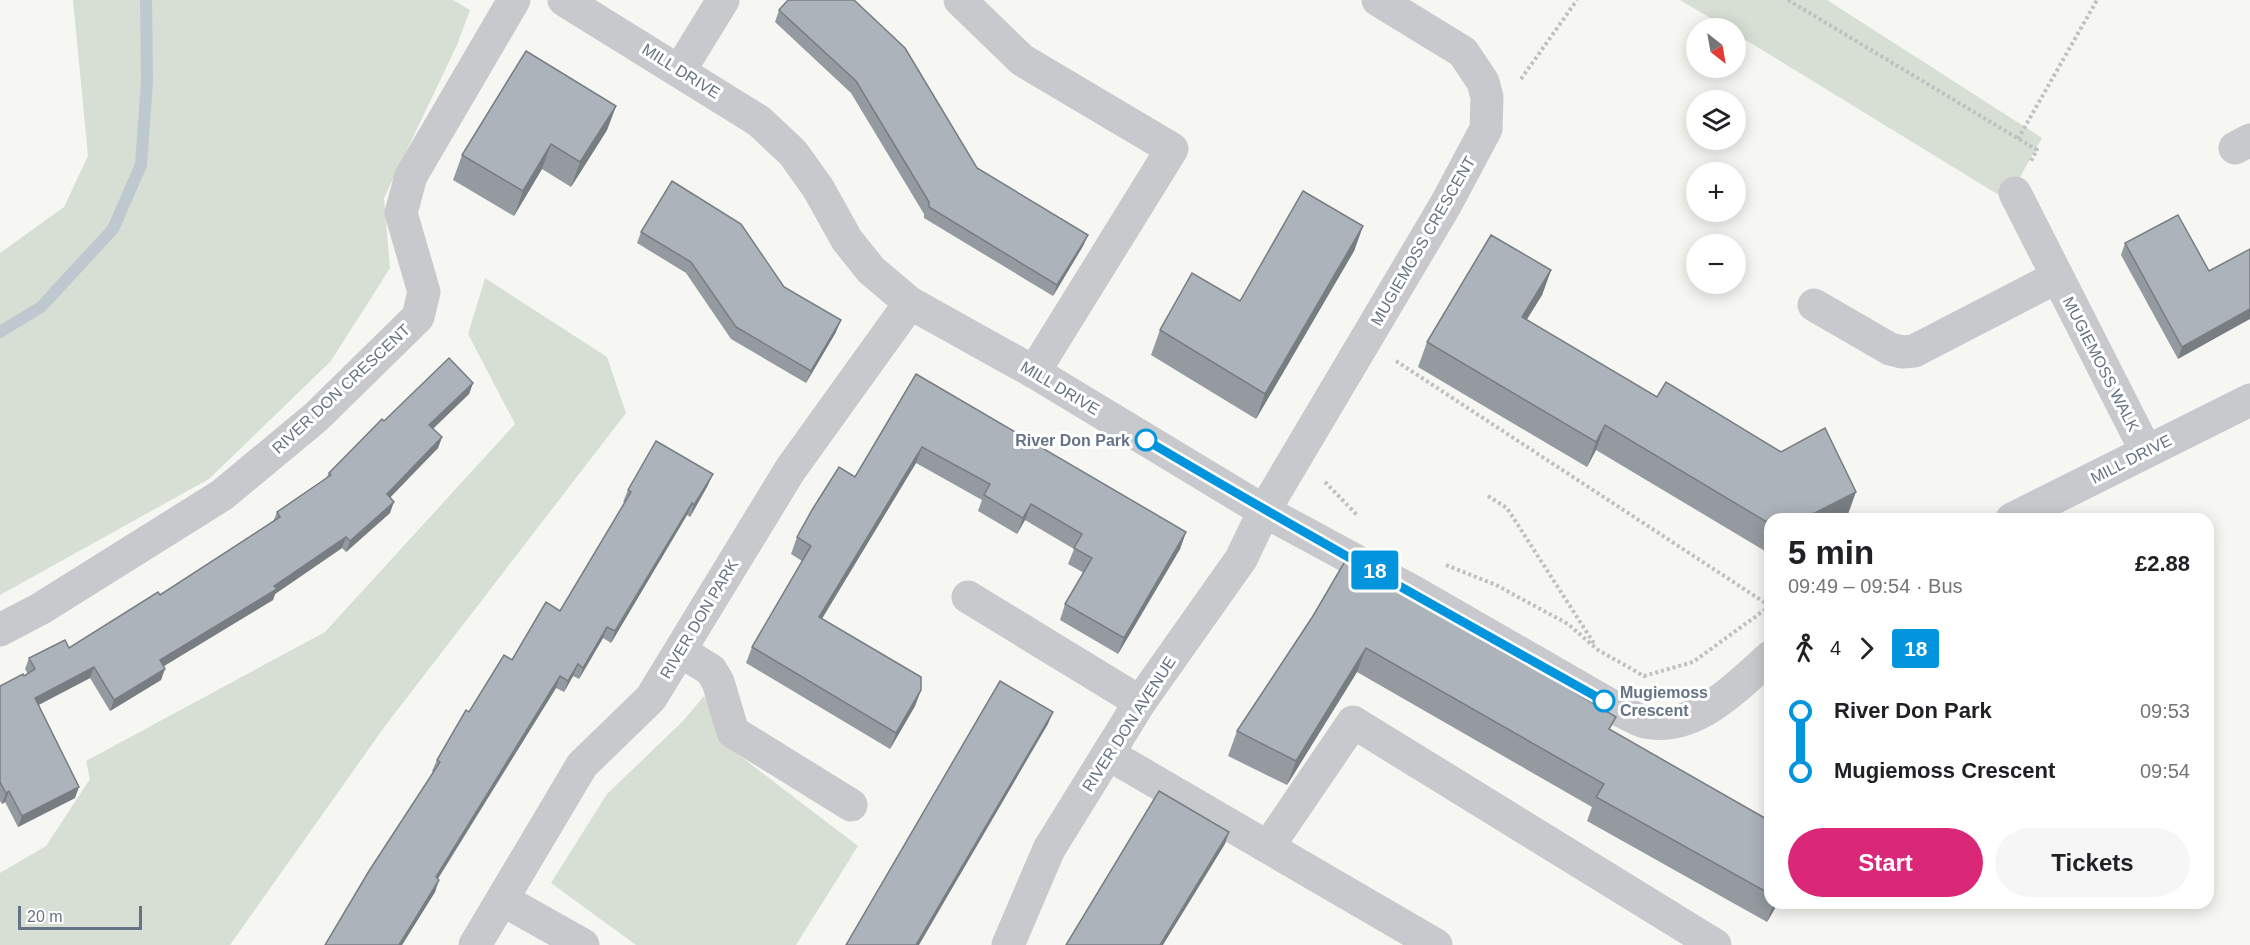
<!DOCTYPE html>
<html lang="en">
<head>
<meta charset="utf-8">
<style>
  :root { --surface:#fff; --page:#f6f6f6; --text:#202124; --muted:#757577; --accent:#db2777 }
  body { margin:0; font-family:Helvetica,sans-serif; background:var(--page); color:var(--text); height:100vh; display:flex; flex-direction:column; font-size:22px; white-space:nowrap }
  * { box-sizing:border-box; margin:0 }
  p { font-size:20px; color:var(--muted) }
  .icon { flex:none; width:33px; height:33px; fill:none; stroke:currentColor; stroke-width:2; stroke-linecap:round; stroke-linejoin:round }
  .map { position:relative; flex:1; overflow:hidden }
  .drawer { position:absolute; left:1764px; top:513px; width:450px; height:396px; display:flex; flex-direction:column; background:var(--surface); border-radius:18px; box-shadow:0 3px 15px #0003 }
  .drawer>* { flex:none }
  .badge { padding:0 12px; border-radius:4px; font-size:21px; line-height:39px }
  .needle { width:39px; rotate:149deg }
  .tools { position:absolute; left:1686px; top:18px; display:grid; gap:12px }
  .tools a { display:grid; place-items:center; width:60px; height:60px; border-radius:50%; background:var(--surface); box-shadow:0 3px 15px #0003; font-size:30px }
  .scale { position:absolute; left:18px; bottom:15px; width:124px; box-sizing:border-box; padding-left:6px; border:3px solid #657385; border-top:0; font-size:16px; line-height:21px; white-space:nowrap; color:#657385; -webkit-text-stroke:4px #fff; paint-order:stroke }
  .map>.badge { position:absolute; translate:-50% -50%; box-shadow:0 0 0 3px #fff }
  .legs { display:flex; align-items:center; gap:9px; height:66px; padding:0 24px; font-size:20px }
  .legs p { margin-inline-start:auto }
  .overview { display:flex; align-items:center; justify-content:space-between; height:102px; padding:0 24px }
  h1 { font-size:33px; font-weight:800; line-height:45px }
  .button { display:flex; gap:12px; margin-top:auto; padding:12px 24px }
  .button a { flex:1; height:69px; border-radius:36px; background:var(--accent); color:#fff; font-size:24px; font-weight:800; line-height:69px; text-align:center }
  .button a+a { background:var(--page); color:var(--text) }
  ul { padding:0 24px; list-style:none }
  li { display:flex; align-items:center; gap:21px; height:60px; font-size:22px }
  li i { display:grid; place-items:center; width:9px; height:100%; margin:0 8px; background:currentColor }
  li i::after { content:''; width:15px; height:15px; margin:-8px; border:4px solid; border-radius:50%; background:var(--surface) }
  li p { margin-inline-start:auto }
  li:first-child i { background:linear-gradient(#0000 50%,currentColor 0) }
  li:last-child i { background:linear-gradient(currentColor 50%,#0000 0) }
  .map>svg:first-child { display:block }
  .green { fill:#d7ded4 }
  .lines { fill:none; stroke-linecap:round; stroke-linejoin:round }
  .stream { stroke:#c0c8cf; stroke-width:12 }
  .path { stroke:#bec0c2; stroke-width:4; stroke-dasharray:3 3; stroke-linecap:butt }
  .minor { stroke:#c7c9cd; stroke-width:33 }
  .wall { fill:#949aa0 }
  .shaded-wall { fill:#787d82 }
  .building { fill:#acb3ba; stroke:#787d82; stroke-width:1.5 }
  .line-1-casing { stroke:#fff; stroke-width:14 }
  .line-1 { stroke:#0295dd; stroke-width:9 }
  .stop-1-dot { fill:#fff; stroke:#0295dd; stroke-width:3 }
  .labels { text-anchor:middle; dominant-baseline:central; stroke-width:6; stroke-linejoin:round; paint-order:stroke }
  .street-label { font-size:16px; fill:#657385; stroke:#fff }
  .stop-label { font-size:16px; font-weight:bold; fill:#657385; stroke:#fff; text-anchor:end }
</style>
</head>
<body>
<div class="map">
<svg width="2250" height="945" viewBox="0 0 2250 945">
  <rect width="100%" height="100%" fill="#f6f7f3"/>
  <g class="green">
    <polygon points="73,0 453,0 470,10 457,45 384,198 390,268 331,361 209,479 0,595 0,253 64,207 88,156"/>
    <polygon points="1680,0 1827,0 2042,138 2007,200 1736,34 1736,28 1727,28"/>
    <polygon points="485,278 607,357 626,413 385,726 230,945 0,945 0,873 46,846 90,779 86,761 325,632 515,424 468,334"/>
    <polygon points="704,696 735,752 858,846 796,945 636,945 551,883 607,794 683,721"/>
  </g>
  <g class="lines">
    <polyline class="stream" points="0,332 41,307 113,229 141,165 147,81 146,0"/>
    <g class="path">
      <polyline points="1788,0 2037,150 2031,161"/>
      <polyline points="1521,79 1577,0"/>
      <polyline points="2018,139 2097,0"/>
      <polyline points="1396,361 1770,606"/>
      <polyline points="1325,482 1357,515"/>
      <polyline points="1488,496 1507,508 1595,645"/>
      <polyline points="1446,565 1496,585 1568,624 1598,650 1644,676 1693,662 1770,606"/>
    </g>
    <g class="minor">
      <path d="M564,0L759,121L793,153L818,188L847,240L871,270L910,303L1034,372L1264,511L1414,592L1619,710C1628,714 1637,720 1645,722C1696,732 1736,687 1770,657"/>
      <polyline points="960,0 1022,60 1172,149 1034,372"/>
      <polyline points="680,70 723,0"/>
      <polyline points="2235,148 2250,140"/>
      <polyline points="2015,193 2146,451"/>
      <polyline points="1814,305 1890,349 1902,352 1914,351 2057,277"/>
      <polyline points="2012,519 2250,400"/>
      <polyline points="968,597 1140,702"/>
      <polyline points="0,630 40,609 222,495 316,417 418,317 424,292 401,213 411,176 514,0"/>
      <polyline points="680,651 711,670 718,682 733,732 851,805"/>
      <polyline points="1108,754 1436,945"/>
      <polyline points="1268,847 1353,722 1715,945"/>
      <polyline points="503,900 583,945"/>
      <polyline points="475,945 582,765 651,698 790,470 910,303"/>
      <polyline points="1008,945 1049,849 1140,702 1241,559 1264,511 1446,204 1486,129 1487,97 1483,82 1463,52 1378,0"/>
    </g>
  </g>
  <g class="wall">
    <polygon points="779,10 977,168 1088,235 1083,246 1053,296 924,218 924,214 851,93 775,22"/>
    <polygon points="616,106 607,130 571,187 542,169 514,216 453,180 462,155"/>
    <polygon points="1363,226 1354,251 1256,419 1151,355 1160,330 1240,301"/>
    <polygon points="641,232 784,287 836,332 806,383 731,339 686,273 637,243"/>
    <polygon points="2125,243 2209,271 2250,249 2178,359 2121,255"/>
    <polygon points="1551,270 1542,295 1526,320 1847,517 1843,519 1770,519 1770,554 1596,450 1587,467 1418,367 1427,342"/>
    <polygon points="916,374 1186,532 1180,549 1118,654 1060,620 1065,604 1084,573 1068,564 1074,549 1025,520 1017,534 978,511 982,500 916,463 822,619 921,690 915,706 890,749 746,663 752,647 802,561 791,554 797,537 855,477"/>
    <polygon points="473,383 469,394 433,429 442,437 438,448 390,497 390,513 346,552 342,548 275,594 273,600 163,666 161,680 110,711 90,678 38,705 75,798 18,827 5,802 2,804 0,801 0,686 28,674 25,669 29,658 69,648 160,595 273,522 277,512 326,478 329,473 384,421"/>
    <polygon points="708,485 690,517 687,515 611,643 603,638 579,679 573,676 564,692 556,688 438,879 435,892 402,945 325,945 433,772 432,771 437,760 469,712 512,660 560,611 625,502 623,502 628,490"/>
    <polygon points="1313,616 1611,730 1770,821 1770,903 1778,903 1767,922 1587,821 1592,807 1357,672 1287,785 1228,756 1237,731"/>
  </g>
  <g class="shaded-wall">
    <polygon points="616,106 607,130 571,187 580,162"/>
    <polygon points="551,144 542,169 514,216 523,191"/>
    <polygon points="1363,226 1354,251 1256,419 1265,394"/>
    <polygon points="1088,235 1083,246 1053,296 1057,285"/>
    <polygon points="1551,270 1542,295 1513,342 1522,317"/>
    <polygon points="2250,309 2250,319 2178,359 2182,347"/>
    <polygon points="841,320 836,332 806,383 811,371"/>
    <polygon points="473,383 469,394 425,436 429,425"/>
    <polygon points="1605,425 1596,450 1587,467 1596,442"/>
    <polygon points="442,437 438,448 383,505 387,494"/>
    <polygon points="922,447 916,463 813,633 819,617"/>
    <polygon points="713,474 708,485 690,517 694,505"/>
    <polygon points="1856,492 1847,517 1843,519 1803,519"/>
    <polygon points="394,502 390,513 346,552 350,541"/>
    <polygon points="692,503 687,515 611,643 615,631"/>
    <polygon points="1031,504 1025,520 1017,534 1023,518"/>
    <polygon points="1186,532 1180,549 1118,654 1124,638"/>
    <polygon points="346,537 342,548 275,594 273,600 156,671 160,660 274,586"/>
    <polygon points="607,627 603,638 579,679 583,668"/>
    <polygon points="1366,648 1357,672 1287,785 1296,761"/>
    <polygon points="578,664 573,676 564,692 568,681"/>
    <polygon points="94,667 90,678 31,709 35,698"/>
    <polygon points="165,669 161,680 110,711 114,700"/>
    <polygon points="560,676 556,688 431,889 436,877"/>
    <polygon points="921,690 915,706 890,749 896,733"/>
    <polygon points="1053,712 1048,724 919,945 916,945"/>
    <polygon points="79,787 75,798 18,827 22,816"/>
    <polygon points="9,791 5,802 2,804 6,793"/>
    <polygon points="1229,832 1225,844 1163,945 1160,945"/>
    <polygon points="439,880 435,892 402,945 399,945"/>
    <polygon points="1774,903 1778,903 1767,922"/>
  </g>
  <g class="building">
    <polygon points="788,0 854,0 905,48 977,168 1088,235 1057,285 929,207 929,202 856,81 779,10"/>
    <polygon points="526,51 616,106 580,162 551,144 523,191 462,155"/>
    <polygon points="672,181 741,224 784,287 841,320 811,371 736,327 691,262 641,232"/>
    <polygon points="1303,191 1363,226 1265,394 1160,330 1192,273 1240,301"/>
    <polygon points="2178,215 2209,271 2250,249 2250,309 2182,347 2125,243"/>
    <polygon points="1491,235 1551,270 1522,317 1657,397 1666,382 1781,452 1825,428 1856,492 1803,519 1770,519 1770,524 1605,425 1596,442 1427,342"/>
    <polygon points="449,358 473,383 429,425 442,437 387,494 394,502 350,541 346,537 274,586 277,589 160,660 165,669 114,700 94,667 35,698 79,787 22,816 9,791 6,793 0,782 0,686 23,674 24,676 35,669 29,658 65,640 69,648 158,592 160,595 280,517 277,512 331,475 329,473 382,419 384,421"/>
    <polygon points="916,374 1186,532 1124,638 1065,604 1092,558 1074,548 1082,534 1031,504 1023,518 984,495 990,484 922,447 819,617 921,677 921,690 896,733 752,647 811,546 797,537 812,510 839,467 855,477"/>
    <polygon points="656,441 713,474 694,505 692,503 615,631 607,627 583,668 578,664 568,681 560,676 436,877 439,880 399,945 325,945 369,871 440,762 437,760 466,710 469,712 504,655 512,660 546,602 560,611 631,492 628,490"/>
    <polygon points="1348,556 1616,717 1609,729 1770,821 1770,894 1596,797 1604,784 1366,648 1296,761 1237,731 1313,616"/>
    <polygon points="1000,681 1053,712 916,945 846,945"/>
    <polygon points="1159,791 1229,832 1160,945 1066,945"/>
  </g>
  <g class="lines">
    <g class="line-1-casing">
      <path id="line-1" d="M1146,440C1297,530 1451,615 1604,701"/>
    </g>
    <use href="#line-1" class="line-1"/>
  </g>
  <g class="stop-1-dot">
    <circle cx="1146" cy="440" r="10"/>
    <circle cx="1604" cy="701" r="10"/>
  </g>
  <g class="labels">
    <g class="street-label">
      <text transform="translate(681 71) rotate(32)">MILL DRIVE</text>
      <text transform="translate(1423 241) rotate(-60)">MUGIEMOSS CRESCENT</text>
      <text transform="translate(2101 364) rotate(63)">MUGIEMOSS WALK</text>
      <text transform="translate(1060 388) rotate(31)">MILL DRIVE</text>
      <text transform="translate(341 389) rotate(-43)">RIVER DON CRESCENT</text>
      <text transform="translate(2131 459) rotate(-27)">MILL DRIVE</text>
      <text transform="translate(699 619) rotate(-59)">RIVER DON PARK</text>
      <text transform="translate(1129 724) rotate(-57)">RIVER DON AVENUE</text>
    </g>
    <g class="stop-label">
      <text x="1130" y="440">River Don Park</text>
      <text x="1620" y="692" text-anchor="start">Mugiemoss<tspan x="1620" dy="18">Crescent</tspan></text>
    </g>
  </g>
</svg>
<div class="tools">
<a><svg class="needle" viewBox="-14 -14 28 28"><path d="M0-13l5 13h-10z" fill="#e53935"/><path d="M0 13l5-13h-10z" fill="#757577"/></svg></a>
<a><svg class="icon" aria-label="layers" viewBox="0 0 24 24"><path d="M12 4l9 5-9 5-9-5zM3 14l9 5 9-5"/></svg></a>
<a>+</a>
<a>−</a>
</div>
<div class="scale">20 m</div>
<b class="badge" style="left:1375px;top:570px;background:#0295dd;color:#fff">18</b>
<section class="drawer">
<div class="overview"><div><h1>5 min</h1><p>09:49 – 09:54 · Bus</p></div><b>£2.88</b></div>
<div class="legs"><svg class="icon" aria-label="walk" viewBox="0 0 24 24"><circle cx="13" cy="4" r="2"/><path d="M13 8l-2 6 4 7M11 14l-3 7M7 12l3-4h3l4 4"/></svg>4<svg class="icon" aria-label="forward" viewBox="0 0 24 24"><path d="M9 5l7 7-7 7"/></svg><b class="badge" style="background:#0295dd;color:#fff">18</b></div>
<ul>
<li><i style="color:#0295dd"></i><b>River Don Park</b><p>09:53</p></li>
<li><i style="color:#0295dd"></i><b>Mugiemoss Crescent</b><p>09:54</p></li>
</ul>
<div class="button"><a>Start</a><a>Tickets</a></div>
</section>
</div>
</body>
</html>
